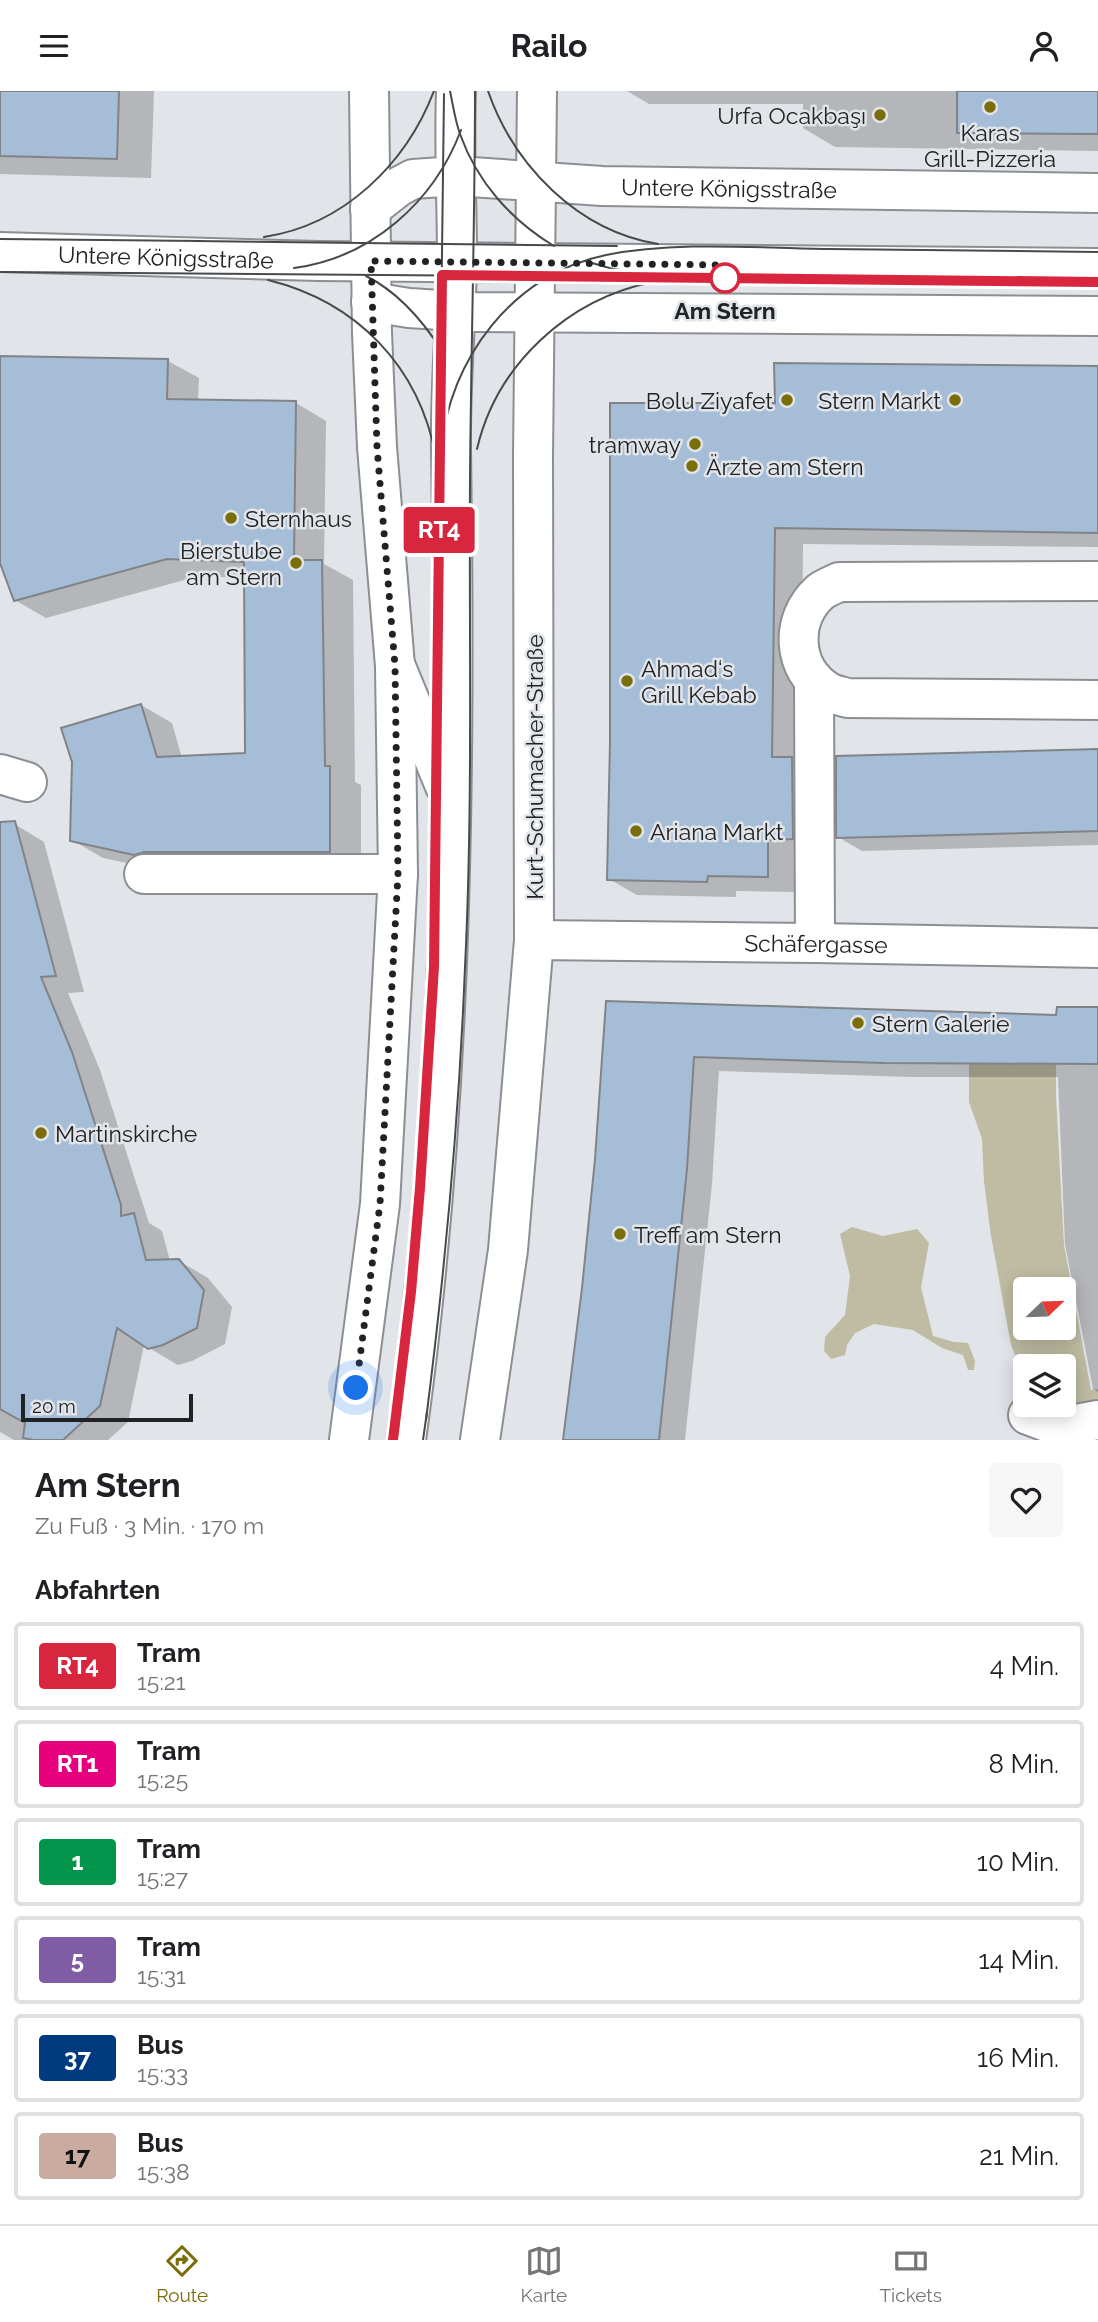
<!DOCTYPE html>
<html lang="de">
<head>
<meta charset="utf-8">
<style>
  :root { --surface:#fff; --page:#f6f6f6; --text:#202124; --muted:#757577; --line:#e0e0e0; --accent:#7a6e0b }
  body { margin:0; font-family:Raleway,sans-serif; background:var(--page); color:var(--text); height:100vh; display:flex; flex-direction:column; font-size:26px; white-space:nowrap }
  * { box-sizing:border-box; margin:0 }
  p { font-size:23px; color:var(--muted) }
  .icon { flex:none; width:38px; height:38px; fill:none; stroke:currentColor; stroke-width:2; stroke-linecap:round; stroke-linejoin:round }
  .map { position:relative; height:1349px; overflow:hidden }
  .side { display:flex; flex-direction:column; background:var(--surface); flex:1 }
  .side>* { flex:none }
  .badge { padding:0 14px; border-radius:5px; font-size:24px; line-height:46px }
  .needle { width:46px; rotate:67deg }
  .buttons { position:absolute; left:1013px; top:1186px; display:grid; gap:14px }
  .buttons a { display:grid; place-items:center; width:63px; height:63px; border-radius:7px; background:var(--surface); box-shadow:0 4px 18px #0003; font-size:35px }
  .scale { position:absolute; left:21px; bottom:18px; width:172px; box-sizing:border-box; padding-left:7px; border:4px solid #212223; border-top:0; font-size:19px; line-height:24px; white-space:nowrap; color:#212223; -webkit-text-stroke:5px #e1e4e8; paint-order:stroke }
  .you { position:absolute; width:35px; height:35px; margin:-18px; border:5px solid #fff; border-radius:50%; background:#1a73e8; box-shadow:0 0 0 10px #1a73e833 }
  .map>.badge { position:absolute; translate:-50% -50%; box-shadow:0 0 0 4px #fff }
  h2 { padding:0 35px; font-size:26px; line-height:63px }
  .round { display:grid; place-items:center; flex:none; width:74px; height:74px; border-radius:7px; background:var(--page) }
  .head { display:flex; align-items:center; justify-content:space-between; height:119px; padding:0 35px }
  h1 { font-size:33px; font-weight:700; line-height:52px }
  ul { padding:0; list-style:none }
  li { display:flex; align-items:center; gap:21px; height:88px; margin:0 14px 10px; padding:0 21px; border:4px solid var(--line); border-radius:7px }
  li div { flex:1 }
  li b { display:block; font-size:26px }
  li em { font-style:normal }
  li .badge { min-width:77px; font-weight:700; text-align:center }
  header { display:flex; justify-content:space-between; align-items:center; height:91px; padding:0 35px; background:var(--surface); font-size:32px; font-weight:700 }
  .tabs { display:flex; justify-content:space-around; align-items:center; height:98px; border-top:2px solid var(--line); background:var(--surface); font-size:19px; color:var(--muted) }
  .tabs a { display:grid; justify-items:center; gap:4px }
  .tabs .selected { color:var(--accent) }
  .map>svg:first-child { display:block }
  .green { fill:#bfbca3; fill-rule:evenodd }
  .shadow { fill:#0003 }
  .building { fill:#a6bdd8; stroke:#818487; stroke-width:2 }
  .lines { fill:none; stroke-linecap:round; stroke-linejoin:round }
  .minor-casing { stroke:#8c8f92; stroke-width:42 }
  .major-casing { stroke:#8c8f92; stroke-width:42 }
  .minor { stroke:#fff; stroke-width:38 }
  .major { stroke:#fff; stroke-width:38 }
  .tram { stroke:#47494a; stroke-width:2 }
  .line-casing { stroke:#fff; stroke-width:16 }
  .line { stroke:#d7263d; stroke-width:10 }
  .walk { stroke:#212223; stroke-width:7; stroke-dasharray:0 12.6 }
  .poi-dot { fill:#7a6e0b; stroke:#e1e4e8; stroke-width:2.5 }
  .stop-dot { fill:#fff; stroke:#d7263d; stroke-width:3.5 }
  .labels { text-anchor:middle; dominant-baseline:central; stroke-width:5; stroke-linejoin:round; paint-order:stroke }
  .poi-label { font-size:23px; fill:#212223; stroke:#e1e4e8; text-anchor:start }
  .street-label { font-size:23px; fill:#212223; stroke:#e1e4e8 }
  .stop-label { font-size:23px; font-weight:bold; fill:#212223; stroke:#e1e4e8 }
</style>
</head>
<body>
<header><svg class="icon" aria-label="menu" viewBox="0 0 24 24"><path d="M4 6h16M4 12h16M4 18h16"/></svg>Railo<svg class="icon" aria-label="person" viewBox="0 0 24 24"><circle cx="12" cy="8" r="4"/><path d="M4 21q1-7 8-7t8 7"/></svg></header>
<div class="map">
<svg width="1098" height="1349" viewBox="0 0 1098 1349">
  <rect width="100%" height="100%" fill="#e1e4e8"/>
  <g class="green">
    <path d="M969,972L1056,973V1006L1064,1154L1091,1299L1098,1298V1311L1070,1316L1064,1314V1276H1026L1025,1288L1011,1254L990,1139L984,1090L982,1048L969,1011ZM1026,1199H1064V1237H1026Z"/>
    <polygon points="852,1136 883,1145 917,1138 929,1152 921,1196 933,1245 954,1251 968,1252 975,1270 974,1279 968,1279 963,1264 942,1257 913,1239 874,1233 855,1242 847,1254 845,1264 831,1268 824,1260 825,1246 845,1224 850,1185 840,1143"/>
  </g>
  <g class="shadow">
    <polygon points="0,0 154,0 151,87 0,83"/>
    <polygon points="627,0 1098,0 1098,60 835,56 803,37 803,13 649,13"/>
    <polygon points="0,267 168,270 199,287 198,310 296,312 326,330 324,473 353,489 355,691 361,694 361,778 166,780 103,767 72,749 141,614 172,632 182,667 246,664 246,487 199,485 46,527 15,509 0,467"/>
    <polygon points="1098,278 1098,456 803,453 801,673 796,801 736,800 736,806 637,804 609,788 777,314"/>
    <polygon points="1098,660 1098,754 862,760 838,746"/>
    <polygon points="16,734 44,751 84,901 68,902 100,979 149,1132 162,1140 170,1170 179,1170 208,1187 232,1216 225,1253 192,1270 178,1274 144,1254 128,1331 108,1349 14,1349 0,1341 0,738"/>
    <polygon points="607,912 1058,926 1098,918 1098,1301 1093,1298 1065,1153 1058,986 911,986 719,980 712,1093 685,1349 564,1349 597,1069"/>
  </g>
  <g class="building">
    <polygon points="0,0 119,0 117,68 0,65"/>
    <polygon points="957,0 1098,0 1098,43 957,42"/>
    <polygon points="0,265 168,268 167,308 296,310 294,469 322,469 325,675 330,675 330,761 144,761 134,764 70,750 72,671 61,637 141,613 157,666 245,662 244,471 167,468 14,510 0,472"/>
    <polygon points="774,272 1098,275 1098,442 775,437 772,666 792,666 793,748 768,749 768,786 708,785 707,791 607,789 610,651 610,312 775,312"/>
    <polygon points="1098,658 1098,740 836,747 836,665"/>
    <polygon points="15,730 56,885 41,886 72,961 121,1114 121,1125 134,1122 146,1169 179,1168 204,1199 197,1237 163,1254 148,1258 117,1237 100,1315 63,1349 34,1349 23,1347 25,1332 0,1318 0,731"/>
    <polygon points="606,910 1056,924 1057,916 1098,916 1098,973 884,972 694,966 687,1078 659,1349 563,1349 582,1197 595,1068"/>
  </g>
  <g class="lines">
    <g class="minor-casing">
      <g id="minor">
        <path id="s1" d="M370,118L398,96L413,88L457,85L602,95L1098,102"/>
        <path id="s2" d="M0,161L319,170L1098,177"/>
        <polyline points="371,211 409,217 472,221 1098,225"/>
        <path d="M1098,490L839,491C833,494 825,497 820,501C789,529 792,578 827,600C833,604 841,605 848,607L1098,609"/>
        <polyline points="396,576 445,695"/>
        <polyline points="814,589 815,852"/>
        <polyline points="0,683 27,691"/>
        <polyline points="144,783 398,783"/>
        <path id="s3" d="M534,849L815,852L1098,857"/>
        <polyline points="1028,1324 1060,1336 1098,1329"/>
        <path d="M406,1349C452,1021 456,690 451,360C450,296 456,233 457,170C457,113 454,57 456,0"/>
      </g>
    </g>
    <g class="major-casing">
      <g id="major">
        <polyline points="349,1349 380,1113 398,783 395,575 377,356 372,242 369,0"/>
        <polyline points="480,1349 508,1159 534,849 533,365 537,0"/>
      </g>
    </g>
    <use href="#minor" class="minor"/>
    <use href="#major" class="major"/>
    <g class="tram">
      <path d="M450,0C453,14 455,29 460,43C477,91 511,129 554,155"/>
      <path d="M488,0C514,75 578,140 658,153"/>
      <path d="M264,146C344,134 406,73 434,0"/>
      <polyline points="0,148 202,150"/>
      <polyline points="194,150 617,155"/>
      <polyline points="585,170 613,178 661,185"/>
      <path d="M294,177C371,167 434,111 461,39"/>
      <polyline points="0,181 619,186"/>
      <path d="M366,185C398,201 423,230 442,260"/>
      <polyline points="720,187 1098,191"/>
      <path d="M268,189C357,211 419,275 436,366"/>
      <polyline points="440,322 444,3"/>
      <path d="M477,358C497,273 568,208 653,191C677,186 702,187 727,187"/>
      <path d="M426,1329C445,1179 459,1027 465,876C473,713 469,550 470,388C471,258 475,129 475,0"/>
      <path d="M393,1349C419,1164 433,976 436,789C439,646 434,503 441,360C449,268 513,183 606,164C677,150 756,157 828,158C918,159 1008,160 1098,161"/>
      <polyline points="423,1349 427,1321"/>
    </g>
  </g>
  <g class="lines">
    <g class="line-casing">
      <polyline id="line" points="393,1349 411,1201 420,1097 434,876 442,184 1098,191"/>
    </g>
    <use href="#line" class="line"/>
    <polyline class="walk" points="356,1297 380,1113 398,783 395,575 377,356 371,170 726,174 725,187"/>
  </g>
  <g class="poi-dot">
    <circle cx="990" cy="16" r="7"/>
    <circle cx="880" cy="24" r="7"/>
    <circle cx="787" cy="309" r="7"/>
    <circle cx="955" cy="309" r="7"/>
    <circle cx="695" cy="353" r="7"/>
    <circle cx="692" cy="375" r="7"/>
    <circle cx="231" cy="427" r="7"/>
    <circle cx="296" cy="472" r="7"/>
    <circle cx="627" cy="590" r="7"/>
    <circle cx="636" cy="740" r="7"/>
    <circle cx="858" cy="932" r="7"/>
    <circle cx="41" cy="1042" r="7"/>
    <circle cx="620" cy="1143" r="7"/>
  </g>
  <circle class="stop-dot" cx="725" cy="187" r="14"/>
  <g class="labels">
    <g class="poi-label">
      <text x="866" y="24" text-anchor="end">Urfa Ocakbaşı</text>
      <text x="990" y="41" text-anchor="middle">Karas<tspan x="990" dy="26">Grill-Pizzeria</tspan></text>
      <text x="773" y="309" text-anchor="end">Bolu Ziyafet</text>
      <text x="941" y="309" text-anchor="end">Stern Markt</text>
      <text x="681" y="353" text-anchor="end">tramway</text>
      <text x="706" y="375">Ärzte am Stern</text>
      <text x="245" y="427">Sternhaus</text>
      <text x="282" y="459" text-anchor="end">Bierstube<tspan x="282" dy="26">am Stern</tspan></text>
      <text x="641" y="577">Ahmad‘s<tspan x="641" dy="26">Grill Kebab</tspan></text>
      <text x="650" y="740">Ariana Markt</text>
      <text x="872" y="932">Stern Galerie</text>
      <text x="55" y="1042">Martinskirche</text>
      <text x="634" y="1143">Treff am Stern</text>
    </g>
    <g class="street-label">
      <text stroke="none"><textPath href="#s1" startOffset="369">Untere Königsstraße</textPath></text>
      <text stroke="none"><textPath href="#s2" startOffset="166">Untere Königsstraße</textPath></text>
      <text transform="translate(534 676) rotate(-90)">Kurt-Schumacher-Straße</text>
      <text stroke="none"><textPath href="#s3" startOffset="282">Schäfergasse</textPath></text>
    </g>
    <g class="stop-label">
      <text x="725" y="219">Am Stern</text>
    </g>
  </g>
</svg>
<div class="buttons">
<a><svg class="needle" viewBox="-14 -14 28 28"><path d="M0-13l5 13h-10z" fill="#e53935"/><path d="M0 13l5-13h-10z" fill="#757577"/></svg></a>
<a><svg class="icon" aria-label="layers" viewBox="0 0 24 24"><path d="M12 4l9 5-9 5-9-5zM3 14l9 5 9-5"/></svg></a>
</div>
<div class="scale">20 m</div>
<div class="you" style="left:356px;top:1297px"></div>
<b class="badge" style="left:439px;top:439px;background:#d7263d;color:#fff">RT4</b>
</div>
<section class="side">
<div class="head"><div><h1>Am Stern</h1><p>Zu Fuß · 3 Min. · 170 m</p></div><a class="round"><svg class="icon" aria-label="heart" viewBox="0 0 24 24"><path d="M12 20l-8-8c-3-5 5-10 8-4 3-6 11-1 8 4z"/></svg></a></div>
<h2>Abfahrten</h2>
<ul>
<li><span class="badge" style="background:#d7263d;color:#fff">RT4</span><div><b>Tram</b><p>15:21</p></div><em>4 Min.</em></li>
<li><span class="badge" style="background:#e6007e;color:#fff">RT1</span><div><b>Tram</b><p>15:25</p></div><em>8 Min.</em></li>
<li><span class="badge" style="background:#00954b;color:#fff">1</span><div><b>Tram</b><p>15:27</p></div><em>10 Min.</em></li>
<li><span class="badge" style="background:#7f5ca3;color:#fff">5</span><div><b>Tram</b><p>15:31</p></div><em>14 Min.</em></li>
<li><span class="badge" style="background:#003b80;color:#fff">37</span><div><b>Bus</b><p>15:33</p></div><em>16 Min.</em></li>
<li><span class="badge" style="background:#c9aba0;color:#111">17</span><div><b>Bus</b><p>15:38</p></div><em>21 Min.</em></li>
</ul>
</section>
<nav class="tabs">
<a class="selected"><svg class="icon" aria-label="directions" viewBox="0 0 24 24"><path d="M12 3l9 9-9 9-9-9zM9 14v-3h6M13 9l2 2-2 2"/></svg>Route</a>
<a><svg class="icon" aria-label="map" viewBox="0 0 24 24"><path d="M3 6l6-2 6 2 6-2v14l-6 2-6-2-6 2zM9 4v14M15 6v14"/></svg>Karte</a>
<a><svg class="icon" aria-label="tickets" viewBox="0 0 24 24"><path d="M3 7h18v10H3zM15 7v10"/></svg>Tickets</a>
</nav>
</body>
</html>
